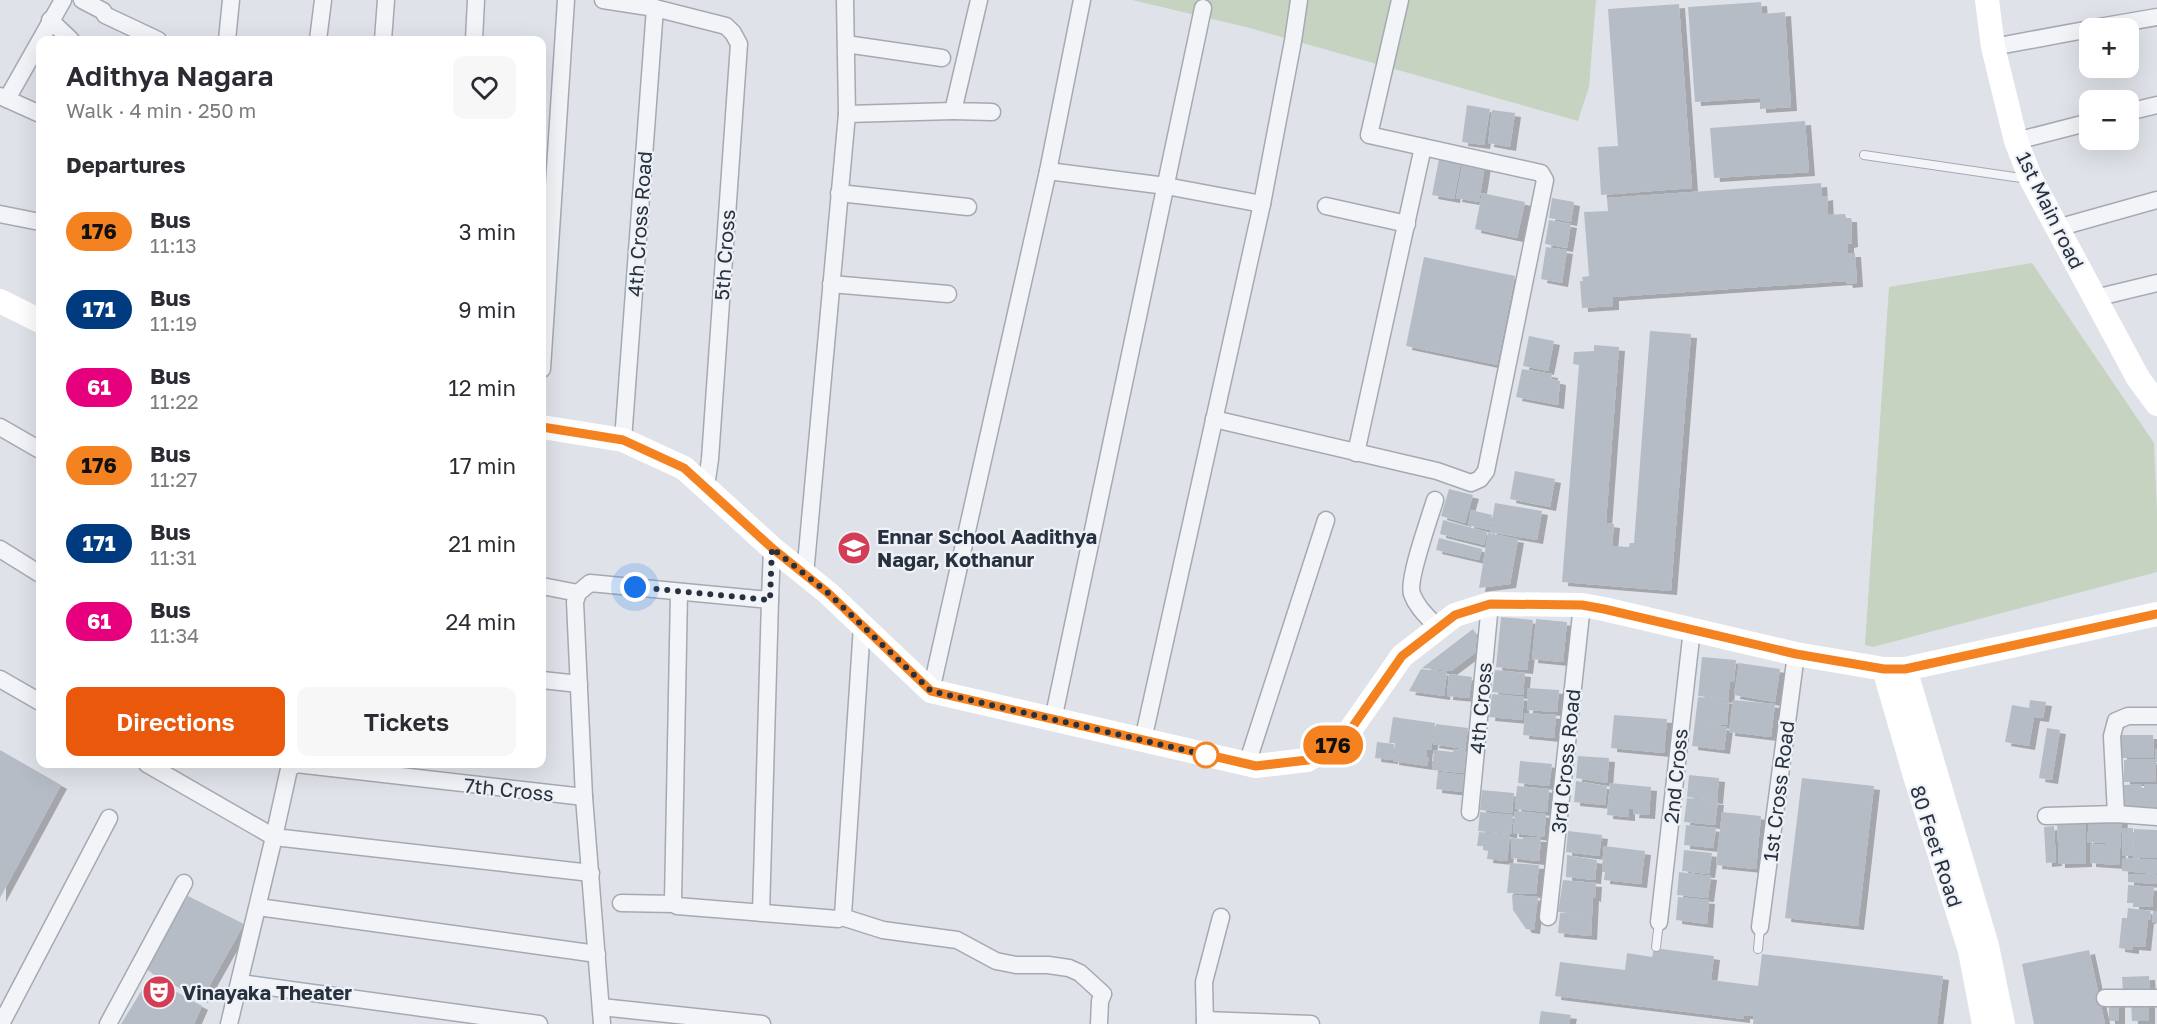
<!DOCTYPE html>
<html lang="en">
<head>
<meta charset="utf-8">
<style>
  :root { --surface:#fff; --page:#f7f7f7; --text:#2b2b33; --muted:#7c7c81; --accent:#ea580c }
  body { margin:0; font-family:"Golos Text",sans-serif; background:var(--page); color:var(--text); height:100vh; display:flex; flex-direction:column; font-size:22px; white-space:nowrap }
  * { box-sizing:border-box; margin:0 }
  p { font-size:20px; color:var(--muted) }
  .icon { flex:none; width:33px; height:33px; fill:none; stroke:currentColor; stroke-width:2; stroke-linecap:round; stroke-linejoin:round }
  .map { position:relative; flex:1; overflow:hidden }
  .details { position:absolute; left:36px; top:36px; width:510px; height:732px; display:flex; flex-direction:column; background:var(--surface); border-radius:12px; box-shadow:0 6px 24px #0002 }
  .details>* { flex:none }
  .badge { padding:0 12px; border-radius:20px; font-size:21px; line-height:39px }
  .fabs { position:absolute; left:2079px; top:18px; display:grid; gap:12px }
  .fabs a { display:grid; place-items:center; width:60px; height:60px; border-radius:12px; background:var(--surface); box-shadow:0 6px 24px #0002; font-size:30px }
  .you { position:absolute; width:30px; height:30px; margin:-15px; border:4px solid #fff; border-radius:50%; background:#1a73e8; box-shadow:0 0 0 9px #1a73e833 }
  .map>.badge { position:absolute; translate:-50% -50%; box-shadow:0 0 0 3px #fff }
  h2 { padding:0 30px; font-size:22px; line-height:54px }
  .round { display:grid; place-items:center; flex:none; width:63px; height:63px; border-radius:12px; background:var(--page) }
  .head { display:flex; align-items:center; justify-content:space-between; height:102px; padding:0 30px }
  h1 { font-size:28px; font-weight:600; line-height:45px }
  .action { display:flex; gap:12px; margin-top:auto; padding:12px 30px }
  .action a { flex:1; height:69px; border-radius:12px; background:var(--accent); color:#fff; font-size:24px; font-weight:600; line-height:69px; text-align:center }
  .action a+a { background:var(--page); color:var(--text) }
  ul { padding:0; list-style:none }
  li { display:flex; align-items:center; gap:18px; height:78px; padding:0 30px }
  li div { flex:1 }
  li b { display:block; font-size:22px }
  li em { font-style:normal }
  li .badge { min-width:66px; font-weight:700; text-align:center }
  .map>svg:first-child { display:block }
  .green { fill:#c5d3c0 }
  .building { fill:#b6bcc6; filter:url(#shadow) }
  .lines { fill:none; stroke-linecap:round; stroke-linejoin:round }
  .lane-casing { stroke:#a4aab3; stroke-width:10 }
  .street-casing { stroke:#a4aab3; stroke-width:19 }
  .lane { stroke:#f2f4f7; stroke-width:8 }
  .street { stroke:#f2f4f7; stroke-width:16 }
  .secondary { stroke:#fff; stroke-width:24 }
  .line-casing { stroke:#fff; stroke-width:14 }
  .line { stroke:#f58220; stroke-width:9 }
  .walk { stroke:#273140; stroke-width:6; stroke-dasharray:0 10.8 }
  .stop-dot { fill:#fff; stroke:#f58220; stroke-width:3 }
  .labels { text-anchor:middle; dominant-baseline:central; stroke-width:4.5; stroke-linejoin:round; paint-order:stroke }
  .street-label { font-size:20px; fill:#273140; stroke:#eef2f6 }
  .poi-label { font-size:20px; font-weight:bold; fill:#273140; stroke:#eef2f6; text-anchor:start }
</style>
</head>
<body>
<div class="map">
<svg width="2157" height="1024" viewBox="0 0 2157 1024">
  <defs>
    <filter id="shadow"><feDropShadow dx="6" dy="4" stdDeviation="0" flood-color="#0004"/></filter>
  </defs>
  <rect width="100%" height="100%" fill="#dfe3e9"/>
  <g class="green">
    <polygon points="1132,0 1596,0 1589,87 1578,121 1246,27"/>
    <polygon points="2032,263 2154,443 2157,512 2157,572 1873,647 1865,645 1889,287"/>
  </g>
  <g class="building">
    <polygon points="1761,2 1762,14 1785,12 1791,107 1760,109 1760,98 1695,102 1688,7"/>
    <polygon points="1679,4 1692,188 1601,195 1598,147 1618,146 1608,9"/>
    <polygon points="1467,105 1490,109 1484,145 1462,142"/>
    <polygon points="1492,110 1515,113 1510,147 1488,143"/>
    <polygon points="1805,121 1809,172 1714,178 1710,128"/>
    <polygon points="1439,159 1461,162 1454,199 1432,195"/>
    <polygon points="1463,162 1485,165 1479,202 1456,198"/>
    <polygon points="1821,183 1822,197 1827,196 1828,215 1845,214 1846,218 1851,218 1852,243 1848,244 1848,253 1855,253 1857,283 1847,284 1846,281 1613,297 1613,306 1582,308 1580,281 1583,281 1582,277 1589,276 1584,212 1608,211 1607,198"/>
    <polygon points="1482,193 1525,202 1517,238 1475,229"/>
    <polygon points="1552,198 1574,202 1571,222 1549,218"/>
    <polygon points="1549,220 1571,224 1567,248 1545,244"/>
    <polygon points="1546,247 1567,250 1562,283 1541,279"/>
    <polygon points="1424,257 1515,276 1497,365 1406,346"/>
    <polygon points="1650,331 1691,334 1671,591 1562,582 1579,365 1573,364 1574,352 1594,351 1594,345 1619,347 1606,523 1614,524 1612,546 1629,547 1630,543 1634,543"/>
    <polygon points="1529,336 1554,341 1548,371 1523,366"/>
    <polygon points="1522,369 1552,374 1551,379 1560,381 1558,405 1516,397"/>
    <polygon points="1515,471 1555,479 1550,507 1510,499"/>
    <polygon points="1449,489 1473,495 1465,523 1441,516"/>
    <polygon points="1495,503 1542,511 1537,540 1490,532"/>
    <polygon points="1471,510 1492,515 1489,530 1468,525"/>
    <polygon points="1443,520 1487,532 1484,545 1440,534"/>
    <polygon points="1488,533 1518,539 1510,584 1479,588"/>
    <polygon points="1439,538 1482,549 1479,560 1436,550"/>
    <polygon points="1501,617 1533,620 1527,670 1496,667"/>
    <polygon points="1536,619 1567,622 1563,662 1532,659"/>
    <polygon points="1473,629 1477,635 1475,653 1451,671 1422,668"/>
    <polygon points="1702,657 1736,660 1734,682 1730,682 1728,699 1698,696"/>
    <polygon points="1739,663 1780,669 1775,702 1734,695"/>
    <polygon points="1421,669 1447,672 1444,696 1409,691"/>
    <polygon points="1495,670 1525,673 1523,695 1492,692"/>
    <polygon points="1449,674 1472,677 1469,698 1447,696"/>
    <polygon points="1528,688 1559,690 1557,712 1527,710"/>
    <polygon points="1492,694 1524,697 1522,720 1489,717"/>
    <polygon points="1698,697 1729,700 1727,725 1703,723 1727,727 1724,750 1692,746"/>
    <polygon points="1733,700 1775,704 1771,737 1729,732"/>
    <polygon points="2030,700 2046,702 2043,718 2034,717 2029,746 2005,742 2012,705 2029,708"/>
    <polygon points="1525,713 1556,715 1554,738 1523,735"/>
    <polygon points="1614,715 1667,719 1664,753 1611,748"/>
    <polygon points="1393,717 1435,723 1431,750 1427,749 1426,757 1429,757 1427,766 1393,761 1395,743 1389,743"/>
    <polygon points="1436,724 1468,728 1465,749 1433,744"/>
    <polygon points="2047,728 2060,730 2052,780 2039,778"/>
    <polygon points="2121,735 2153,735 2154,758 2121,758"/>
    <polygon points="1377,742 1394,744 1392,760 1375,758"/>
    <polygon points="1454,749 1466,750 1464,773 1432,770 1434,750 1453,752"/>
    <polygon points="2157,749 2155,782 2124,782 2124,760 2155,759 2155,750"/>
    <polygon points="0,750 61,785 0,898"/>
    <polygon points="1578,756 1609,758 1607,783 1576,778"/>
    <polygon points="1520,761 1552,764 1549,786 1518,783"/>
    <polygon points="1438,772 1464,775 1462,792 1436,789"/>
    <polygon points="1689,775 1719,778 1717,800 1687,797"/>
    <polygon points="1802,778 1874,786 1858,926 1785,918"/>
    <polygon points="1576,781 1607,786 1605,805 1574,802"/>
    <polygon points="1610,783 1651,787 1649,815 1633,814 1634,809 1629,809 1629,817 1607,815"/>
    <polygon points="2141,784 2142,789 2144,790 2144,784 2157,784 2157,808 2125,809 2124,785"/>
    <polygon points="1517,786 1549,789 1547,812 1515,809"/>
    <polygon points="1482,790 1514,793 1512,813 1480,810"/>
    <polygon points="1687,798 1718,801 1715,825 1684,822"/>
    <polygon points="1515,811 1546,814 1544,837 1513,833"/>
    <polygon points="1480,812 1513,815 1511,834 1478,831"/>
    <polygon points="1722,812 1761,816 1756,869 1716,865"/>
    <polygon points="2122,818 2119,865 2090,863 2090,844 2105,845 2105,843 2087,842 2089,820"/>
    <polygon points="2086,819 2086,863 2059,864 2057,821"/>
    <polygon points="1686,825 1716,828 1713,848 1684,845"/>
    <polygon points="2054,826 2056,862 2046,863 2044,827"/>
    <polygon points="2123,828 2133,828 2132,856 2122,856"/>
    <polygon points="2134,829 2157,830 2157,858 2133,858"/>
    <polygon points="1568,831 1602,835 1599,856 1566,852"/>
    <polygon points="1479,832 1510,835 1507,861 1487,859 1488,851 1483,850 1483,846 1477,846"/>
    <polygon points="1523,837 1541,838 1539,861 1511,858 1512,838 1523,839"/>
    <polygon points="1604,846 1645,851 1641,884 1604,880 1605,872 1602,872 1602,866"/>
    <polygon points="1684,850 1712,853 1709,874 1682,871"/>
    <polygon points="1567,855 1597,860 1595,880 1566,877"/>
    <polygon points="2123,858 2157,860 2157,874 2122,871"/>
    <polygon points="1510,863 1539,865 1536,894 1507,893"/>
    <polygon points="1679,872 1711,876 1708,898 1677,895"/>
    <polygon points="2128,874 2157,875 2157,884 2128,882"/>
    <polygon points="1563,880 1596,883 1595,898 1593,897 1591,936 1558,933 1560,913 1584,914 1558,912"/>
    <polygon points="2128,885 2154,887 2152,907 2133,906 2133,903 2127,903"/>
    <polygon points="1512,895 1538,897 1534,930 1526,929 1513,910"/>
    <polygon points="188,896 244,924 202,999 145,969"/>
    <polygon points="1678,897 1709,900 1707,924 1676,920"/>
    <polygon points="2128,908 2151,911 2150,920 2148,920 2145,947 2133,946 2133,950 2119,948 2122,918 2127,918"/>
    <polygon points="2153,911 2157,911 2157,923 2152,922"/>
    <polygon points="1654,948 1714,956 1711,980 1758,986 1762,954 1943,976 1937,1024 1753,1024 1754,1016 1744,1015 1744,1019 1555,996 1560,962 1625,970 1627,953 1652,957"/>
    <polygon points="2089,950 2105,1024 2034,1024 2022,964"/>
    <polygon points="2149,976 2150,993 2123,993 2122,977"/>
    <polygon points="150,977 202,1006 194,1024 121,1024"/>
    <rect x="2109" y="1003" width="10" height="18"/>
    <polygon points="2131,1003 2149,1003 2149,1021 2132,1021"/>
    <polygon points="1541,1011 1571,1015 1569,1024 1539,1024"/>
  </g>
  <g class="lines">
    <g class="lane-casing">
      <g id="lane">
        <polyline points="1864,155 2028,179"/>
        <polyline points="1656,947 1659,922"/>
        <polyline points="1758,949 1760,927"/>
      </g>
    </g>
    <g class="street-casing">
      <g id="street">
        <polyline points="82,0 103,11 105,15 158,40"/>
        <polyline points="603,0 655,8 726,26 733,33 739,44 710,459 706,487"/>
        <polyline points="979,0 953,111 992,112"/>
        <polyline points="50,20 71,40"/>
        <polyline points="2093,28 2157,17"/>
        <polyline points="227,40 231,0"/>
        <polyline points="318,40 323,0"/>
        <polyline points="383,40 386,0"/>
        <polyline points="474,40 476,0"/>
        <polyline points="846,44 942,58"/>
        <polyline points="1993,47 2090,29"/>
        <polyline points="0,96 40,114"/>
        <polyline points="7,99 63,0"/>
        <polyline points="2128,112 2157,105"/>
        <polyline points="847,114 953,111"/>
        <polyline points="2016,141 2090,122"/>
        <polyline points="1048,171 1166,186 1262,204"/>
        <polyline points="839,193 968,207"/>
        <polyline points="1326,206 1407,224"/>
        <polyline points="0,214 40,222"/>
        <polyline points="2057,228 2157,200"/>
        <polyline points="831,284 948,294"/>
        <polyline points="2095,298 2157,283"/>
        <polyline points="542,369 566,0"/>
        <polyline points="1214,419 1437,471 1471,483 1480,479 1486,471 1545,180 1541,173 1369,135 1400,0"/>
        <polyline points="0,427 40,450"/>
        <polyline points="623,440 655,8"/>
        <polyline points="1356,453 1423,147"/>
        <path d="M1435,500C1430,517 1407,580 1412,594C1417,608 1428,617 1438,628"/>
        <polyline points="0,549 40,574"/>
        <polyline points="805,575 847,114 845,0"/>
        <polyline points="542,586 578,593"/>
        <polyline points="0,679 40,702"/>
        <polyline points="542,680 579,684"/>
        <polyline points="931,691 1048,171 1082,0"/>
        <polyline points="1053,720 1203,8"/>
        <polyline points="1143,740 1262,204 1293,41 1299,0"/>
        <polyline points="147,764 274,837 229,1024"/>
        <polyline points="1247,764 1326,520"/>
        <polyline points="584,797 296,764 289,769 274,837 591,873"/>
        <polyline points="1470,812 1490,604"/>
        <polyline points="2116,814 2112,736 2116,721 2128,716 2157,716"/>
        <polyline points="2046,816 2116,814 2157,817"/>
        <polyline points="621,903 675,904 677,906 838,919 842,917 883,930 957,940 996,961 1016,965 1048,965 1069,968 1080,973 1103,994 1100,1001 1099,1024"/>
        <polyline points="675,904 673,901 679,592"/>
        <polyline points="258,907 597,954"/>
        <polyline points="761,913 770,600"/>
        <polyline points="842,917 843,915 862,626"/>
        <polyline points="1548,917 1582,605"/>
        <polyline points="1659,922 1692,629"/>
        <polyline points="1760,927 1796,654"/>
        <polyline points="240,983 539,1024"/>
        <polyline points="2105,998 2157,998"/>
        <polyline points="601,1007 762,1024"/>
        <polyline points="1205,1020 1311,1024"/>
        <polyline points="1,1024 109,818"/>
        <polyline points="108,1024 184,883"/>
        <polyline points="602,1024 584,797 575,602 578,593 590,583 770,600 772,548"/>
        <polyline points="1205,1024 1204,982 1221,917"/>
      </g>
    </g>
    <use href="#lane" class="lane"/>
    <use href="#street" class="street"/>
    <g class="secondary">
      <polyline points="1987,0 1993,47 2016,141 2031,179 2138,378 2157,404"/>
      <polyline points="0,301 40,321"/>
      <polyline points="542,427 623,440 684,468 772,548 828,593 931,691 1256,766 1307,760 1344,739 1402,656 1455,615 1490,604 1582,605 1604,609 1796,654 1884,669 1905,669 2157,614"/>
      <polyline points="1884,669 1915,776 1970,951 1984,1024"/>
      <polyline points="1905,669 1987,946 2003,1024"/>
    </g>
  </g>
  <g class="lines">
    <g class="line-casing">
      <polyline id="line" points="542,427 623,440 684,468 772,548 828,593 931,691 1256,766 1308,760 1344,739 1402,656 1455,615 1490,604 1582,605 1604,609 1796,654 1884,669 1905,669 2157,614"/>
    </g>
    <use href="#line" class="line"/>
    <polyline class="walk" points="635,587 770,600 772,548 828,593 931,691 1206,755"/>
  </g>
  <defs>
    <g id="school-disc" transform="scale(1.725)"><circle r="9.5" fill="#d33e56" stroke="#eef2f6"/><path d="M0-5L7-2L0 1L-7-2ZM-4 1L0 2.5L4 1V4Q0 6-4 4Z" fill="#fff"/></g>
    <g id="theatre-disc" transform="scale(1.725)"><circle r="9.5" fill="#d33e56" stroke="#eef2f6"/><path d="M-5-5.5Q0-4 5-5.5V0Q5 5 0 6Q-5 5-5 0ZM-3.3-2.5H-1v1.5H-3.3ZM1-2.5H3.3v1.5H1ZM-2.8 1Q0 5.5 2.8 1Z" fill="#fff"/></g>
  </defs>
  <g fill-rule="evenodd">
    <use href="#school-disc" x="854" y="548"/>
    <use href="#theatre-disc" x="159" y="992"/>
  </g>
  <circle class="stop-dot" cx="1206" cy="755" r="12"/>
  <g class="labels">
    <g class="street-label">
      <text transform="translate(2051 210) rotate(64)">1st Main road</text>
      <text transform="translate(639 224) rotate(-86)">4th Cross Road</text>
      <text transform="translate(724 255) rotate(-86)">5th Cross</text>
      <text transform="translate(1480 708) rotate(-85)">4th Cross</text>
      <text transform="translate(1565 761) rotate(-84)">3rd Cross Road</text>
      <text transform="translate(1675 776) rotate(-84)">2nd Cross</text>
      <text transform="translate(509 789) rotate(6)">7th Cross</text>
      <text transform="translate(1778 791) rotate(-83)">1st Cross Road</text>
      <text transform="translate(1937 846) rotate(72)">80 Feet Road</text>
    </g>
    <g class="poi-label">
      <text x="877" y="536">Ennar School Aadithya<tspan x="877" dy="23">Nagar, Kothanur</tspan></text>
      <text x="182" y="992">Vinayaka Theater</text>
    </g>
  </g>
</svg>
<div class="fabs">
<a>+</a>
<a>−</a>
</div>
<div class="you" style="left:635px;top:587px"></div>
<b class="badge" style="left:1333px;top:745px;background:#f58220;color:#111">176</b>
<section class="details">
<div class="head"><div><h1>Adithya Nagara</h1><p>Walk · 4 min · 250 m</p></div><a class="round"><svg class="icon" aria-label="heart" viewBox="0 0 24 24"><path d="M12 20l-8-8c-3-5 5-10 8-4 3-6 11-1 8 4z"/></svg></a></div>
<h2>Departures</h2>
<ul>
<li><span class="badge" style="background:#f58220;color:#111">176</span><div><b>Bus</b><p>11:13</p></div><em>3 min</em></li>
<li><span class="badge" style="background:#003b80;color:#fff">171</span><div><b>Bus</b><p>11:19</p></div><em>9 min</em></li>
<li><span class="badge" style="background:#e6007e;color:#fff">61</span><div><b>Bus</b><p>11:22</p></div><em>12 min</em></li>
<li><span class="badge" style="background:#f58220;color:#111">176</span><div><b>Bus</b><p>11:27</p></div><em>17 min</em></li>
<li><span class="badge" style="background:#003b80;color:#fff">171</span><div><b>Bus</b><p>11:31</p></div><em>21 min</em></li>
<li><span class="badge" style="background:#e6007e;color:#fff">61</span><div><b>Bus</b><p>11:34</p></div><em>24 min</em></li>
</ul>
<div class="action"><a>Directions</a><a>Tickets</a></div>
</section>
</div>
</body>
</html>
